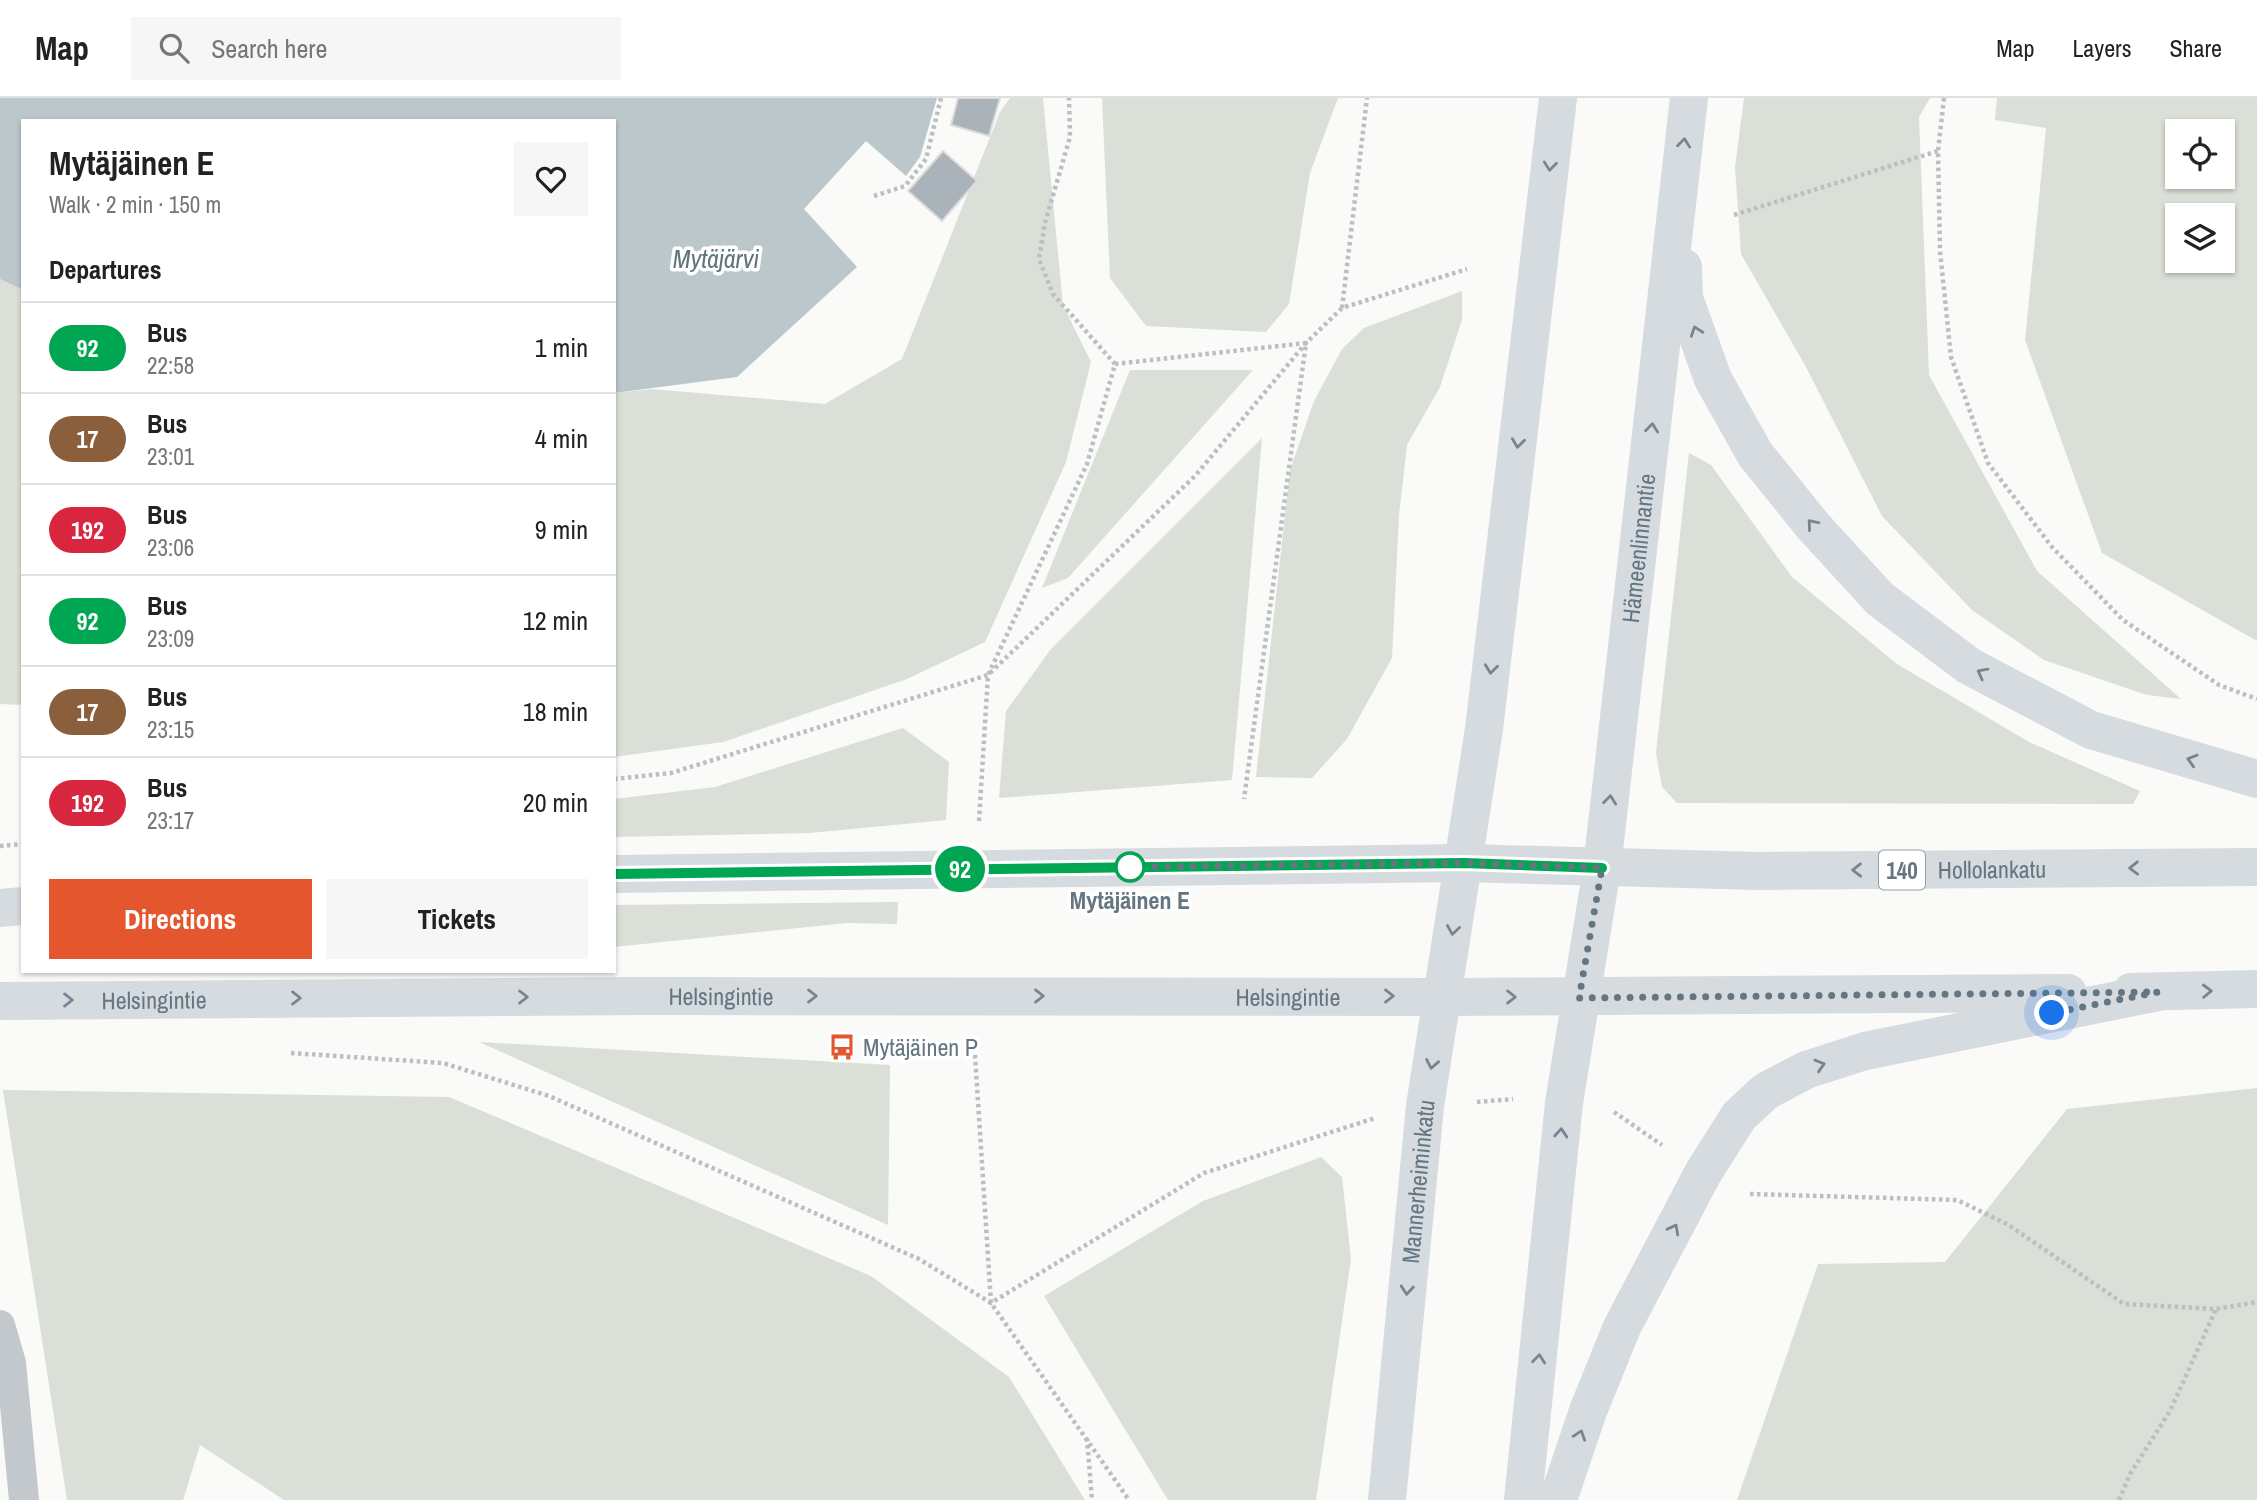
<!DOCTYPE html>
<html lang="en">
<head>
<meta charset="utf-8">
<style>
  :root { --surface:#fff; --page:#f6f6f6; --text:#222; --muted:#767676; --line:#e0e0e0; --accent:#e4572e }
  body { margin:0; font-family:"Archivo Narrow",sans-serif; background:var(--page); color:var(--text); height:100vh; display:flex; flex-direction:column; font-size:26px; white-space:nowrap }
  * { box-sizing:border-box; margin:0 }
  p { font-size:23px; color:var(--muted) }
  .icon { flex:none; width:38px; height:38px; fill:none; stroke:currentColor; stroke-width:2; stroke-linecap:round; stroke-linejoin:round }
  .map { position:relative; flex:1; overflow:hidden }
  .details { position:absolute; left:21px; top:21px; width:595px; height:854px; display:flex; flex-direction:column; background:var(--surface); border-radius:0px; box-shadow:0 2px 5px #0004 }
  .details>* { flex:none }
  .badge { padding:0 14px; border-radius:23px; font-size:24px; line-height:46px }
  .fabs { position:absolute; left:2165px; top:21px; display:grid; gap:14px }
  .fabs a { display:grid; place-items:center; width:70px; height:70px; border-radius:0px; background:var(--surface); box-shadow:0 2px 5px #0004; font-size:35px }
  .you { position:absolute; width:35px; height:35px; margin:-18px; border:5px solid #fff; border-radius:50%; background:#1a73e8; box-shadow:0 0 0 10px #1a73e833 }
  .map>.badge { position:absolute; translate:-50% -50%; box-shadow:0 0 0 4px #fff }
  h2 { padding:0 28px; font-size:26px; line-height:63px }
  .round { display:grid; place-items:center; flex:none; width:74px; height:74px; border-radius:0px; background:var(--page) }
  .overview { display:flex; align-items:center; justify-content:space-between; height:119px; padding:0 28px }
  h1 { font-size:33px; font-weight:800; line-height:52px }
  .cta { display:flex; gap:14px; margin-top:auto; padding:14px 28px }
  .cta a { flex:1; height:80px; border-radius:0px; background:var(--accent); color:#fff; font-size:28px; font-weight:800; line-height:80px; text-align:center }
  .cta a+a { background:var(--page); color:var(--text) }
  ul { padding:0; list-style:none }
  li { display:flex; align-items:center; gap:21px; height:91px; padding:0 28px; border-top:2px solid var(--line) }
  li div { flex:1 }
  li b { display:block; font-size:26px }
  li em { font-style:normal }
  li .badge { min-width:77px; font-weight:700; text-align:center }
  header { display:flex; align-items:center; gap:42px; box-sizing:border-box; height:98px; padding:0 35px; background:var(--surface); border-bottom:2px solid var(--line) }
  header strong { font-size:33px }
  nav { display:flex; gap:38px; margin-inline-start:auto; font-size:24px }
  .search { width:490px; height:63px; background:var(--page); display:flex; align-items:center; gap:18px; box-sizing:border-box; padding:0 24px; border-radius:0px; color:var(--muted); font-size:26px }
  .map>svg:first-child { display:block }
  .green { fill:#dadfd7; fill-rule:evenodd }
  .water { fill:#bbc7cb }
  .building { fill:#aab3b9; stroke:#dcdcda; stroke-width:2 }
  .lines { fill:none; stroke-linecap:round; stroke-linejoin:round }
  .path { stroke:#bbbfc2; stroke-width:4.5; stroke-dasharray:3.5 3.5; stroke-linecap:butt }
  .lane { stroke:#c3c8cc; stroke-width:30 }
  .secondary { stroke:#d6dbdf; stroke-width:38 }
  .primary { stroke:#d6dbdf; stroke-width:38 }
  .oneway { stroke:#768591 }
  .line-casing { stroke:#fff; stroke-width:16 }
  .line { stroke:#00a651; stroke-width:10 }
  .walk { stroke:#657683; stroke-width:7; stroke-dasharray:0 12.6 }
  .stop-dot { fill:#fff; stroke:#00a651; stroke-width:3.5 }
  .labels { text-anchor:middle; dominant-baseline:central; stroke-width:7; stroke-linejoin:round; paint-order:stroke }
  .shield { fill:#fff; stroke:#939fa8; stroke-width:2 }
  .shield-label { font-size:23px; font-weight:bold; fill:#657683 }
  .street-label { font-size:24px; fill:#657683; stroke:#fff }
  .stop-label { font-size:24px; font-weight:bold; fill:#657683; stroke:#fff }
  .poi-label { font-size:24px; fill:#657683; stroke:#fff; text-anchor:start }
  .water-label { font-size:26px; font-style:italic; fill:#60757c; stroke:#fff }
</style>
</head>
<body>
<header>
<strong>Map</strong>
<div class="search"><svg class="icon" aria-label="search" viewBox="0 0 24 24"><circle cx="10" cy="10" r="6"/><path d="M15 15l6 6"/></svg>Search here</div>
<nav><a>Map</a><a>Layers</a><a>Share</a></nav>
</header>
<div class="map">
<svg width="2257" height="1402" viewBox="0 0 2257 1402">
  <rect width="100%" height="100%" fill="#fafaf8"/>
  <g class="green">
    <polygon points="1010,0 1043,0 1063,207 1091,264 1066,364 985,544 907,581 723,644 614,659 614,295 652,291 825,306 902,261 1000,14"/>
    <polygon points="1102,0 1338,0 1310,75 1289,206 1266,234 1146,228 1110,180"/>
    <polygon points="1744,0 1930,0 1919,19 1929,277 2037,473 2181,601 2147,597 2044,562 1972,512 1882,418 1806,269 1741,156 1735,69"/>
    <path d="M1997,0H2257V543L2102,455L2025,242L2046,30L1995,22ZM2177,33H2222V79H2177ZM2177,117H2222V163H2177Z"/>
    <polygon points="0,181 23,192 23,607 0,606"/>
    <polygon points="1462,193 1462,222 1440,289 1407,347 1399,417 1392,560 1347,641 1312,680 1256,679 1290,372 1314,303 1342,251 1364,230"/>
    <polygon points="1130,272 1253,272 1068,480 1042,490"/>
    <polygon points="1262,340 1232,682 999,700 1006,613 1051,551"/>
    <polygon points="1689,355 1711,367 1792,479 1897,566 2029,644 2140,693 2133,706 1677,705 1662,689 1656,655"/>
    <polygon points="903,630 949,664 946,722 810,735 614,739 614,701 715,689"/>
    <polygon points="898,804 897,826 847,825 614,849 614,807"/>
    <polygon points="479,944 890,967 888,1127"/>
    <polygon points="2257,990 2257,1402 1737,1402 1818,1166 1945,1164 2067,1011"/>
    <polygon points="3,992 449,999 871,1178 1009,1279 1085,1402 284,1402 200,1347 183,1402 67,1402"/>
    <polygon points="1321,1059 1342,1079 1351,1161 1316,1402 1168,1402 1044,1198 1203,1103"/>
  </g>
  <polygon class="water" points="0,0 937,0 920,59 906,78 866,43 804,111 857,169 737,279 614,295 614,23 23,23 23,192 0,181"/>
  <g class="building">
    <polygon points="958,0 1000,0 989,38 951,27"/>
    <polygon points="943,53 977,83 942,123 908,93"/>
  </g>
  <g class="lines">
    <g class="path">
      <polyline points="1944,0 1938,53 1940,153 1951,259 1988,365 2052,449 2123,522 2219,587 2257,601"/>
      <polyline points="874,98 905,88 926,61 941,0"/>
      <polyline points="1734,117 1938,53"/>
      <polyline points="1342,210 1367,0"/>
      <polyline points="1115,266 1306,245 1244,701"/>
      <polyline points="614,681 671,675 988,577 1195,378 1306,245 1342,210 1467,171"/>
      <polyline points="979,723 988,577 1087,366 1115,266 1053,196 1039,161 1045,125 1070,39 1069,0"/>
      <polyline points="0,748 23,746"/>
      <polyline points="291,955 443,965 549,998 919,1161 991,1205 1204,1075 1375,1020"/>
      <polyline points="975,957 991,1205 1129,1402"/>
      <polyline points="1477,1004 1513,1001"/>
      <polyline points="1614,1014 1662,1047"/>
      <polyline points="1750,1096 1957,1102 2007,1126 2124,1206 2216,1211 2257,1204"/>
      <polyline points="1087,1340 1092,1402"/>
      <polyline points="2119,1402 2130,1376 2170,1313 2216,1211"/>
    </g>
    <polyline class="lane" points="0,1227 11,1265 24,1402"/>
    <g class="secondary">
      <polyline points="614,776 1464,765"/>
      <polyline points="0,810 23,808"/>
      <path id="s1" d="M0,903L646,898L1443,899"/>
    </g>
    <g class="primary">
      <polyline points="1683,169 1684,200 1713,281 1755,356 1813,428 1880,501 1969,568 2091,632 2257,681"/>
      <path id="s2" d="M1464,765L1759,773L2257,769"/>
      <polyline points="2131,894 2257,891"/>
      <polyline points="1443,899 2068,895"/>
      <path id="s3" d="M1387,1402L1425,1008L1484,631L1558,0"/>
      <path id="s4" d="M1523,1402L1564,1005L1602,770L1689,0"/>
      <polyline points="1558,1402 1588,1313 1622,1229 1703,1075 1739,1018 1766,993 1806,972 1865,953 2158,894"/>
    </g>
  </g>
  <defs><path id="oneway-chevron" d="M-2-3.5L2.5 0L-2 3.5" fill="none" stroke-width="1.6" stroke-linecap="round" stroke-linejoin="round" transform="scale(1.75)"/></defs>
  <g class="oneway">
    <use href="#oneway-chevron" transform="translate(1684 45) rotate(-84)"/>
    <use href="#oneway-chevron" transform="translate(1550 68) rotate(96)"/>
    <use href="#oneway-chevron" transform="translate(1696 233) rotate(-109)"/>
    <use href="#oneway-chevron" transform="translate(1652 330) rotate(-84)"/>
    <use href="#oneway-chevron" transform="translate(1518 345) rotate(97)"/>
    <use href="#oneway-chevron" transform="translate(1812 426) rotate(-130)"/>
    <use href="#oneway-chevron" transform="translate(1491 571) rotate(97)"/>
    <use href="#oneway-chevron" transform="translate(1982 575) rotate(-152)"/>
    <use href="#oneway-chevron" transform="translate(2192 662) rotate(-163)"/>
    <use href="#oneway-chevron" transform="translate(1610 702) rotate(-84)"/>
    <use href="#oneway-chevron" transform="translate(2134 770) rotate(179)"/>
    <use href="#oneway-chevron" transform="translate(1857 772) rotate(179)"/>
    <use href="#oneway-chevron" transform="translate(1453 832) rotate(99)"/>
    <use href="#oneway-chevron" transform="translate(2207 893) rotate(-2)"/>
    <use href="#oneway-chevron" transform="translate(812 898)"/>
    <use href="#oneway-chevron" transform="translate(1039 898)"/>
    <use href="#oneway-chevron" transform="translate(1389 898)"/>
    <use href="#oneway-chevron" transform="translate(523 899)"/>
    <use href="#oneway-chevron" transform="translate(1511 899)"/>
    <use href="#oneway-chevron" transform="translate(296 900)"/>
    <use href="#oneway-chevron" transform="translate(68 902)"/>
    <use href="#oneway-chevron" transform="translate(1432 966) rotate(100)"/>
    <use href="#oneway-chevron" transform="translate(1820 967) rotate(-17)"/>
    <use href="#oneway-chevron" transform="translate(1561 1035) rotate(-85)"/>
    <use href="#oneway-chevron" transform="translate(1674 1131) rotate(-62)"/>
    <use href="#oneway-chevron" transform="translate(1407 1192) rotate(95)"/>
    <use href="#oneway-chevron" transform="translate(1539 1261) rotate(-84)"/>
    <use href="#oneway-chevron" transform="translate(1580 1337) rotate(-71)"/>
  </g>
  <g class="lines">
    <g class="line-casing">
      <polyline id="line" points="614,776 1464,765 1602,770"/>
    </g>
    <use href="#line" class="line"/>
    <polyline class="walk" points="1130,769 1464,765 1602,770 1579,900 2158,894 2052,915"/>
  </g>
  <defs>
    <g id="bus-bare" transform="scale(2.1)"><path d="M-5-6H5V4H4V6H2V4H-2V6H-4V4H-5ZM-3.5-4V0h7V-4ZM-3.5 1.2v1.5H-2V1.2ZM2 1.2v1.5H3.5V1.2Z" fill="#e4572e" stroke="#fff" stroke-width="2.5" paint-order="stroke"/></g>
  </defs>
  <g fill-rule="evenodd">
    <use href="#bus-bare" x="842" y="949"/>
  </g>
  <circle class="stop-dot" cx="1130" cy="769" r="14"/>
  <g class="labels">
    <rect class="shield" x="1879" y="752.5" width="46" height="39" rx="5"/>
    <g class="shield-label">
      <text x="1902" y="772">140</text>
    </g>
    <g class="street-label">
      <text stroke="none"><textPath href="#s4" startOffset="959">Hämeenlinnantie</textPath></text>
      <text stroke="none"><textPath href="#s2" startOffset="528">Hollolankatu</textPath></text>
      <text stroke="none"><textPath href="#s1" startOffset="721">Helsingintie</textPath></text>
      <text stroke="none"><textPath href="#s1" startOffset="1288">Helsingintie</textPath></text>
      <text stroke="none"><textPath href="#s1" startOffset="154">Helsingintie</textPath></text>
      <text stroke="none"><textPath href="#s3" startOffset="320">Mannerheiminkatu</textPath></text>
    </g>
    <g class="stop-label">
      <text x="1130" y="802">Mytäjäinen E</text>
    </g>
    <g class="poi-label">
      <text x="863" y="949">Mytäjäinen P</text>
    </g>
    <g class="water-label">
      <text x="716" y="160">Mytäjärvi</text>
    </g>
  </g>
</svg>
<div class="fabs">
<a><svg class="icon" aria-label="locate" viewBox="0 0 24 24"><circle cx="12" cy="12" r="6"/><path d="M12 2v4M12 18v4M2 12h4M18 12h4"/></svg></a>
<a><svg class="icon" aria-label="layers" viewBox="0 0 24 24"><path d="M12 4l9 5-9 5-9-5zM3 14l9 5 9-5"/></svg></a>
</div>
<div class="you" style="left:2052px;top:915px"></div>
<b class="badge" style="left:960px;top:771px;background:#00a651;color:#fff">92</b>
<section class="details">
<div class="overview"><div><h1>Mytäjäinen E</h1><p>Walk · 2 min · 150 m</p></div><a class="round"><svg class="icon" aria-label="heart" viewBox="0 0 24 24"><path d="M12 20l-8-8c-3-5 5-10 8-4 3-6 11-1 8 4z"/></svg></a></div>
<h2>Departures</h2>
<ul>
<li><span class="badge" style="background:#00a651;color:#fff">92</span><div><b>Bus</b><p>22:58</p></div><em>1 min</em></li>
<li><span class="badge" style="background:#8b5e3c;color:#fff">17</span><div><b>Bus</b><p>23:01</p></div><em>4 min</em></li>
<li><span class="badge" style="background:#d7263d;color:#fff">192</span><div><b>Bus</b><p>23:06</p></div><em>9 min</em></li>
<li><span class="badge" style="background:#00a651;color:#fff">92</span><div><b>Bus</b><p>23:09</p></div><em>12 min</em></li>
<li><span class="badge" style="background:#8b5e3c;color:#fff">17</span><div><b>Bus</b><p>23:15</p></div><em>18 min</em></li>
<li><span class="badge" style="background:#d7263d;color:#fff">192</span><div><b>Bus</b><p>23:17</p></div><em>20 min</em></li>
</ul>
<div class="cta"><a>Directions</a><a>Tickets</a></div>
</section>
</div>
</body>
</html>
